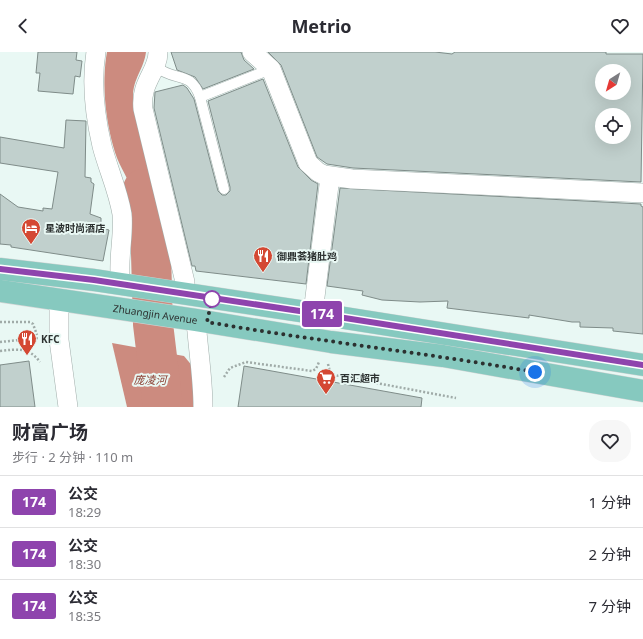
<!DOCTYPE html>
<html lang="zh">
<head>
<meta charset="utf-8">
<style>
  :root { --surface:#fff; --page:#f7f7f7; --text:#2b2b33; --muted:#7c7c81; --line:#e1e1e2 }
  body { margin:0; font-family:"Noto Sans","Noto Sans SC",sans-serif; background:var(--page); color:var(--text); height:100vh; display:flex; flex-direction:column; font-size:15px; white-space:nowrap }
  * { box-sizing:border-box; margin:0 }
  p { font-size:13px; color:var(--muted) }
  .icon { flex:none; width:22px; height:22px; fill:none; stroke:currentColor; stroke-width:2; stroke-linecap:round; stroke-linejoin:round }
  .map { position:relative; height:355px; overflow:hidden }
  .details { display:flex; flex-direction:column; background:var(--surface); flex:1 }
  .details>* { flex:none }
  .badge { padding:0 8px; border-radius:3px; font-size:14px; line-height:26px }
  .needle { width:26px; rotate:217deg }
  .fabs { position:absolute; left:595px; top:12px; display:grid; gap:8px }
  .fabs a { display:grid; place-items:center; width:36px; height:36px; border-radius:50%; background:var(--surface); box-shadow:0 4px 16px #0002; font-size:20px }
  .you { position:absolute; width:20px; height:20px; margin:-10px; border:3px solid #fff; border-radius:50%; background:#1a73e8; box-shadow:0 0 0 6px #1a73e833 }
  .map>.badge { position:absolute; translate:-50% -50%; box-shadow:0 0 0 2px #fff }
  .round { display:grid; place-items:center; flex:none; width:42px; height:42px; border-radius:16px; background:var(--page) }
  .head { display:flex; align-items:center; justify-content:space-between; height:68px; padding:0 12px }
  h1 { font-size:19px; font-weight:700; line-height:30px }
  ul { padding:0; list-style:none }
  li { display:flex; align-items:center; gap:12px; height:52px; padding:0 12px; border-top:1px solid var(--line) }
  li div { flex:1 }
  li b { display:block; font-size:15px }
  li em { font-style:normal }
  li .badge { min-width:44px; font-weight:700; text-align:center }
  header { display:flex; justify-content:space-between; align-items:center; height:52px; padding:0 12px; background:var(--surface); font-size:18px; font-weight:700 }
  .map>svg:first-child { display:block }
  .water { fill:#cc8b7f }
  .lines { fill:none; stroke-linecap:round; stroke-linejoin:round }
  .river { stroke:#cc8b7f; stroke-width:40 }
  .building { fill:#c1d0cd; stroke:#7f8c89; fill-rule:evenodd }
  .service-casing { stroke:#a0adaa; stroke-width:11 }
  .minor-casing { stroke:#a0adaa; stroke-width:20 }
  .primary-casing { stroke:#d5d6d6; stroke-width:23 }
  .path { stroke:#a0aba8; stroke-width:2.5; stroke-dasharray:2 2; stroke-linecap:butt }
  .service { stroke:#fff; stroke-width:10 }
  .minor { stroke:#fff; stroke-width:19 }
  .primary { stroke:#86c9bf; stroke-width:22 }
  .line-casing { stroke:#fff; stroke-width:9 }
  .line { stroke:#8e44ad; stroke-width:6 }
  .walk { stroke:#2c3130; stroke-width:4; stroke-dasharray:0 7.2 }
  .stop-dot { fill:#fff; stroke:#8e44ad; stroke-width:2 }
  .labels { text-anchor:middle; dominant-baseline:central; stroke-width:4; stroke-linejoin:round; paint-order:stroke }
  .poi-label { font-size:10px; font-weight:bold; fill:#2c3130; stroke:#e9f8f4; text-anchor:start }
  .street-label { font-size:10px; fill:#2c3130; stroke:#e9f8f4 }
  .water-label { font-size:11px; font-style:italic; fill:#88392c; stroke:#e9f8f4 }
</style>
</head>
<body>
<header><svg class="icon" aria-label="back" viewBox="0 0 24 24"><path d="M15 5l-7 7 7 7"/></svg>Metrio<svg class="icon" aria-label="heart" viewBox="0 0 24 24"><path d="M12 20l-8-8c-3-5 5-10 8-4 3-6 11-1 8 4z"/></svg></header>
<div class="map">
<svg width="643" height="355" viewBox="0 0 643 355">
  <rect width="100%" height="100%" fill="#e9f8f4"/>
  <g class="water">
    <path d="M107,0H146C144,17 133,26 133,45L170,196L132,186C133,174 136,161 134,149C133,133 123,121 117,106C106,75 101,32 107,0Z"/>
    <polygon points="112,291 184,304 194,316 196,355 127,355"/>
  </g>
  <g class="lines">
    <polyline class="river" points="143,137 150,167 153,272 163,355"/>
  </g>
  <g class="building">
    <polygon points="38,0 77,0 76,8 82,9 80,25 75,24 73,42 38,39 40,21 36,21"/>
    <polygon points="171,0 241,0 244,8 254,17 203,37 195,25 177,18"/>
    <path d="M268,0H435L452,2L455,0H606V2H643L641,130L353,116L327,112L317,105L281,13ZM602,19H624V41H602ZM602,63H624V85H602Z"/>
    <polygon points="263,27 298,115 311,128 318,132 306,232 196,219 195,214 192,214 154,56 155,40 183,33 187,36 194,47 218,139 222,143 226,143 230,139 230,135 208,49"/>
    <polygon points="66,68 86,69 85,125 91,126 91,130 94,132 90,162 101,166 101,176 109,178 103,209 11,195 11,193 0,192 0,142 18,155 43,159 43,156 52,157 58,120 0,111 0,85 64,96"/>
    <polygon points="340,136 641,152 641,154 643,155 643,282 613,279 613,276 580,275 580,270 572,270 529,263 529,266 447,256 448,249 420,250 382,248 362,243 363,239 327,234"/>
    <polygon points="29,309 35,355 0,355 0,313"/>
    <polygon points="244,314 422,346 421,355 238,355"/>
  </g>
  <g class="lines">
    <g class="service-casing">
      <g id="service">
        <path d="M155,14C175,31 190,17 200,45L224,137"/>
        <polyline points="200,45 271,17"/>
      </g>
    </g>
    <g class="minor-casing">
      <g id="minor">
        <path d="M96,0C91,31 95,64 102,94C108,117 118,138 122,162C124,181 119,201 120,220"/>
        <path d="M158,0C158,20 140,30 143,57L185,230"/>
        <polyline points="252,0 271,17 308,111 318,120 324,123 352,127 643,141"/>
        <polyline points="59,248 59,288 68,355"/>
        <polyline points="313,261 330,125"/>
        <path d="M196,268C198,297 203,326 203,355"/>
      </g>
    </g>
    <g class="primary-casing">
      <g id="primary">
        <polyline points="0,217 94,228 313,261 643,313"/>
        <path id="s1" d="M0,239L196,268L331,290L443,304L643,339"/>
      </g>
    </g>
    <g class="path">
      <polyline points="0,270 30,270 33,272 37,283"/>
      <polyline points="0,290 39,286"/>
      <path d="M0,299C17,297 29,295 40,310"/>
      <polyline points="328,312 330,320 334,323 456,346"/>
      <polyline points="224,325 230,316 246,310 312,319 316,317 319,310"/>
    </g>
    <use href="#service" class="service"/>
    <use href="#minor" class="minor"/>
    <use href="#primary" class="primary"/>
  </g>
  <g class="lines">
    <g class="line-casing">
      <polyline id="line" points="0,217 94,228 313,261 643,313"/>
    </g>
    <use href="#line" class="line"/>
    <path class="walk" d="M212,247L207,270C316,289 426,301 535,320"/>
  </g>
  <defs>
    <g id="hotel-pin" transform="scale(1)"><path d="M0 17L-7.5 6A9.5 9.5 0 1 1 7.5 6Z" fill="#d44833" stroke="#e9f8f4"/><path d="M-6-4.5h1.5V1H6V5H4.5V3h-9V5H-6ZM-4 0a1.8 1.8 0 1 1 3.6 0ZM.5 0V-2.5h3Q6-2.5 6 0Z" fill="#fff"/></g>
    <g id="restaurant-pin" transform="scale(1)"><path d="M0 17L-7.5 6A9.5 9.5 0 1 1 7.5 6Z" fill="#d44833" stroke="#e9f8f4"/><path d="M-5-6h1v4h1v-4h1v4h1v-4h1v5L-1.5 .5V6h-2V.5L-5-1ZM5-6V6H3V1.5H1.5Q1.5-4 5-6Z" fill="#fff"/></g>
    <g id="supermarket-pin" transform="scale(1)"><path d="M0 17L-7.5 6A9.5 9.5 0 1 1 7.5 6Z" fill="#d44833" stroke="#e9f8f4"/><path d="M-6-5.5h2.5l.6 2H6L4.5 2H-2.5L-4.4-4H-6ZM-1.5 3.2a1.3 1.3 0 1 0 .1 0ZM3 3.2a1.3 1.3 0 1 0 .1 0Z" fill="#fff"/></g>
  </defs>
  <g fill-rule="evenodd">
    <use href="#hotel-pin" x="31" y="176"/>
    <use href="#restaurant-pin" x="263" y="204"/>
    <use href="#restaurant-pin" x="27" y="287"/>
    <use href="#supermarket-pin" x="326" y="326"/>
  </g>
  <circle class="stop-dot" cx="212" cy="247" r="8"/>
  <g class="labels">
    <g class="poi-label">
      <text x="45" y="176">星波时尚酒店</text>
      <text x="277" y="204">御鼎荟猪肚鸡</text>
      <text x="41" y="287">KFC</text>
      <text x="340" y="326">百汇超市</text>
    </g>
    <g class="street-label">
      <text stroke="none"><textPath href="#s1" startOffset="157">Zhuangjin Avenue</textPath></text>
    </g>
    <g class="water-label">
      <text x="150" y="327">庞凌河</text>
    </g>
  </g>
</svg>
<div class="fabs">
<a><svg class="needle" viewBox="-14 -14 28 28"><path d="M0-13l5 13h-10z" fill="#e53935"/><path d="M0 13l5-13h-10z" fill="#7c7c81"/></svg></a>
<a><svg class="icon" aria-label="locate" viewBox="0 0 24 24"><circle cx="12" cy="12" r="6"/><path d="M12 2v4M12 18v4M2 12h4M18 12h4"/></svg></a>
</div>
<div class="you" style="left:535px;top:320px"></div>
<b class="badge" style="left:322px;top:262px;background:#8e44ad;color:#fff">174</b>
</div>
<section class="details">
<div class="head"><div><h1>财富广场</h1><p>步行 · 2 分钟 · 110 m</p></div><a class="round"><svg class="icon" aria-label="heart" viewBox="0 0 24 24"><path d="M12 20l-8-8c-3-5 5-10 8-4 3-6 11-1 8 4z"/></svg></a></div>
<ul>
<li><span class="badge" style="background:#8e44ad;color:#fff">174</span><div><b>公交</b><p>18:29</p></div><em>1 分钟</em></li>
<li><span class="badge" style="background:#8e44ad;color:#fff">174</span><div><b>公交</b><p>18:30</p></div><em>2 分钟</em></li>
<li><span class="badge" style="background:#8e44ad;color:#fff">174</span><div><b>公交</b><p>18:35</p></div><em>7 分钟</em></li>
</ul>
</section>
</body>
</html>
